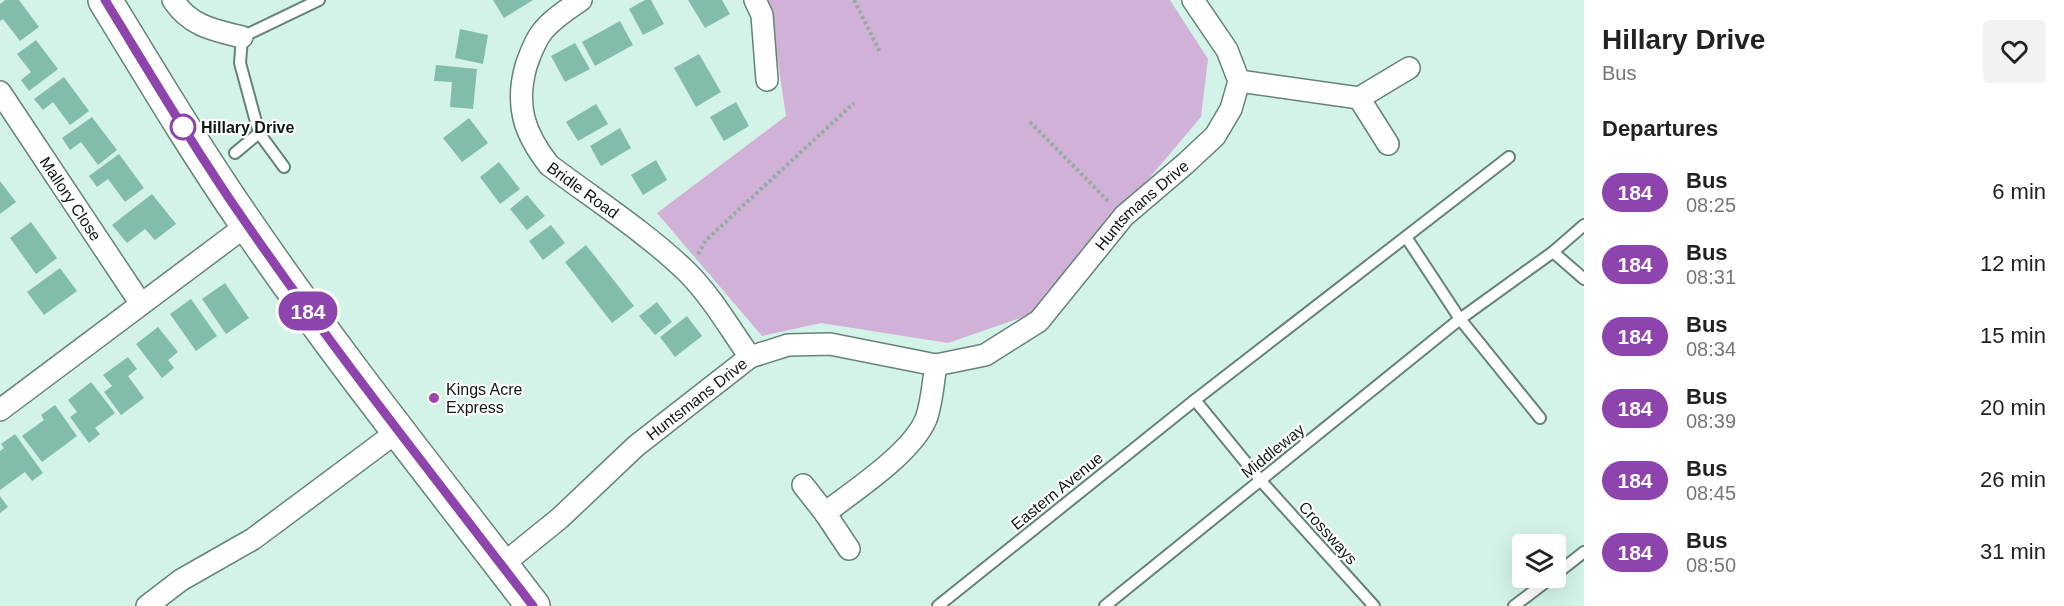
<!DOCTYPE html>
<html lang="en">
<head>
<meta charset="utf-8">
<style>
  :root { --surface:#fff; --page:#f2f2f2; --text:#222; --muted:#767676 }
  body { margin:0; font-family:Arial,sans-serif; background:var(--page); color:var(--text); height:100vh; display:flex; flex-direction:column; font-size:22px; white-space:nowrap }
  * { box-sizing:border-box; margin:0 }
  p { font-size:20px; color:var(--muted) }
  .icon { flex:none; width:33px; height:33px; fill:none; stroke:currentColor; stroke-width:2; stroke-linecap:round; stroke-linejoin:round }
  .map { position:relative; flex:1; overflow:hidden }
  .side { display:flex; flex-direction:column; background:var(--surface); width:480px }
  .side>* { flex:none }
  .badge { padding:0 12px; border-radius:20px; font-size:21px; line-height:39px }
  .controls { position:absolute; left:1512px; top:534px; display:grid; gap:12px }
  .controls a { display:grid; place-items:center; width:54px; height:54px; border-radius:6px; background:var(--surface); box-shadow:0 6px 24px #0002; font-size:30px }
  .map>.badge { position:absolute; translate:-50% -50%; box-shadow:0 0 0 3px #fff }
  h2 { padding:0 18px; font-size:22px; line-height:54px }
  .round { display:grid; place-items:center; flex:none; width:63px; height:63px; border-radius:6px; background:var(--page) }
  .head { display:flex; align-items:center; justify-content:space-between; height:102px; padding:0 18px }
  h1 { font-size:28px; font-weight:800; line-height:45px }
  ul { padding:0; list-style:none }
  li { display:flex; align-items:center; gap:18px; height:72px; padding:0 18px }
  li div { flex:1 }
  li b { display:block; font-size:22px }
  li em { font-style:normal }
  li .badge { min-width:66px; font-weight:700; text-align:center }
  main { display:flex; flex:1; min-height:0 }
  .map>svg:first-child { display:block }
  .green { fill:#d1b1d7 }
  .building { fill:#82bdac }
  .lines { fill:none; stroke-linecap:round; stroke-linejoin:round }
  .service-casing { stroke:#66837a; stroke-width:14 }
  .minor-casing { stroke:#66837a; stroke-width:24 }
  .trunk-casing { stroke:#66837a; stroke-width:36 }
  .path { stroke:#93aca3; stroke-width:4; stroke-dasharray:3 3; stroke-linecap:butt }
  .service { stroke:#fff; stroke-width:10 }
  .minor { stroke:#fff; stroke-width:21 }
  .trunk { stroke:#fff; stroke-width:33 }
  .line-casing { stroke:#fff; stroke-width:14 }
  .line { stroke:#8e44ad; stroke-width:9 }
  .stop-dot { fill:#fff; stroke:#8e44ad; stroke-width:3 }
  .poi-dot { fill:#9d44af; stroke:#fff; stroke-width:2 }
  .labels { text-anchor:middle; dominant-baseline:central; stroke-width:4.5; stroke-linejoin:round; paint-order:stroke }
  .stop-label { font-size:16px; font-weight:bold; fill:#0e1916; stroke:#fff; text-anchor:start }
  .street-label { font-size:16px; fill:#0e1916; stroke:#fff }
  .poi-label { font-size:16px; fill:#0e1916; stroke:#fff; text-anchor:start }
</style>
</head>
<body>
<main>
<div class="map">
<svg width="1584" height="606" viewBox="0 0 1584 606">
  <rect width="100%" height="100%" fill="#d3f3e8"/>
  <polygon class="green" points="766,0 1170,0 1208,59 1201,117 1035,313 948,343 821,323 762,336 657,213 786,116 771,16"/>
  <g class="building">
    <polygon points="5,0 19,0 39,27 20,41 3,19 0,21 0,4"/>
    <polygon points="493,0 533,0 504,18"/>
    <polygon points="645,0 651,0 664,24 643,35 629,9"/>
    <polygon points="688,0 722,0 730,14 705,28"/>
    <polygon points="620,21 633,45 595,66 582,42"/>
    <polygon points="460,29 488,35 483,64 455,58"/>
    <polygon points="36,40 58,69 29,91 21,80 31,72 17,54"/>
    <polygon points="575,43 590,69 565,82 551,56"/>
    <polygon points="699,54 721,92 696,107 674,68"/>
    <polygon points="436,65 477,69 473,109 450,107 452,82 434,81"/>
    <polygon points="64,77 89,111 70,125 53,102 43,110 34,99"/>
    <polygon points="736,102 749,126 724,141 710,117"/>
    <polygon points="596,104 608,124 578,141 566,122"/>
    <polygon points="92,117 117,150 98,165 81,142 70,150 62,138"/>
    <polygon points="469,118 488,143 462,162 443,138"/>
    <polygon points="620,128 631,148 601,166 590,146"/>
    <polygon points="119,154 144,188 125,202 108,179 97,187 89,176"/>
    <polygon points="656,160 667,180 643,195 631,175"/>
    <polygon points="499,162 520,189 500,204 480,177"/>
    <polygon points="0,181 16,202 0,214"/>
    <polygon points="152,194 176,224 155,240 145,229 127,243 112,225"/>
    <polygon points="527,195 545,216 527,230 510,209"/>
    <polygon points="31,222 57,258 36,274 10,238"/>
    <polygon points="551,225 565,243 543,260 529,241"/>
    <polygon points="586,245 634,306 612,323 565,262"/>
    <polygon points="60,268 77,291 44,315 27,292"/>
    <polygon points="225,283 249,318 226,334 202,299"/>
    <polygon points="191,299 217,336 196,351 170,314"/>
    <polygon points="657,302 672,322 655,335 639,316"/>
    <polygon points="687,316 702,336 675,357 660,337"/>
    <polygon points="158,327 178,352 168,360 174,368 162,378 136,344"/>
    <polygon points="128,357 137,369 128,376 144,398 121,415 104,392 112,386 103,375"/>
    <polygon points="91,382 115,413 95,428 100,434 89,443 70,417 77,412 68,400"/>
    <polygon points="55,405 77,436 42,462 22,436 44,420 41,415"/>
    <polygon points="15,434 43,473 32,481 25,472 0,490 0,451 4,448 1,444"/>
    <polygon points="0,496 8,507 0,513"/>
  </g>
  <g class="lines">
    <g class="service-casing">
      <g id="service">
        <polyline points="235,153 259,133"/>
        <polyline points="284,167 259,133 240,63 242,37 319,0"/>
        <polyline points="1406,237 1460,319 1540,418"/>
        <polyline points="1553,252 1584,279"/>
        <polyline points="1556,574 1584,552"/>
        <polyline points="938,606 1195,400"/>
        <polyline points="1105,606 1460,319 1553,252 1584,225"/>
        <polyline points="1374,606 1261,481 1195,400 1509,157"/>
        <polyline points="1514,606 1551,578"/>
      </g>
    </g>
    <g class="minor-casing">
      <g id="minor">
        <path d="M173,0C190,26 213,30 242,37"/>
        <path id="s1" d="M581,0C567,10 552,19 542,32C534,42 530,55 526,66C515,106 524,133 549,165C594,199 647,233 687,272C712,297 730,329 750,357"/>
        <polyline points="755,0 762,15 767,80"/>
        <polyline points="1239,81 1359,98 1409,68"/>
        <path id="s2" d="M0,92L141,304"/>
        <polyline points="1359,98 1388,144"/>
        <polyline points="0,410 247,225"/>
        <polyline points="803,485 825,513 849,549"/>
        <path d="M825,513C855,490 912,453 926,419C932,403 933,382 936,365"/>
        <path id="s3" d="M502,565L560,518L636,446L750,357L788,345L830,344L936,365L985,355L1039,321L1124,216L1185,164L1215,136L1231,109L1239,81L1227,50L1193,0"/>
        <polyline points="147,606 181,580 253,539 398,431"/>
      </g>
    </g>
    <g class="trunk-casing">
      <path id="trunk" d="M105,0C151,75 196,151 246,223C336,355 436,479 533,606"/>
    </g>
    <g class="path">
      <polyline points="854,0 880,52"/>
      <polyline points="1030,122 1109,202"/>
      <polyline points="698,254 706,240 854,103"/>
    </g>
    <use href="#service" class="service"/>
    <use href="#minor" class="minor"/>
    <use href="#trunk" class="trunk"/>
  </g>
  <g class="lines">
    <g class="line-casing">
      <path id="line" d="M105,0C151,75 196,151 246,223C337,355 436,479 533,606"/>
    </g>
    <use href="#line" class="line"/>
  </g>
  <circle class="stop-dot" cx="183" cy="127" r="12"/>
  <circle class="poi-dot" cx="434" cy="398" r="6"/>
  <g class="labels">
    <g class="stop-label">
      <text x="201" y="127">Hillary Drive</text>
    </g>
    <g class="street-label">
      <text stroke="none"><textPath href="#s1" startOffset="237">Bridle Road</textPath></text>
      <text stroke="none"><textPath href="#s2" startOffset="128">Mallory Close</textPath></text>
      <text stroke="none"><textPath href="#s3" startOffset="783">Huntsmans Drive</textPath></text>
      <text stroke="none"><textPath href="#s3" startOffset="256">Huntsmans Drive</textPath></text>
      <text transform="translate(1273 451) rotate(-39)">Middleway</text>
      <text transform="translate(1057 491) rotate(-39)">Eastern Avenue</text>
      <text transform="translate(1328 533) rotate(48)">Crossways</text>
    </g>
    <g class="poi-label">
      <text x="446" y="389">Kings Acre<tspan x="446" dy="18">Express</tspan></text>
    </g>
  </g>
</svg>
<div class="controls">
<a><svg class="icon" aria-label="layers" viewBox="0 0 24 24"><path d="M12 4l9 5-9 5-9-5zM3 14l9 5 9-5"/></svg></a>
</div>
<b class="badge" style="left:308px;top:311px;background:#8e44ad;color:#fff">184</b>
</div>
<section class="side">
<div class="head"><div><h1>Hillary Drive</h1><p>Bus</p></div><a class="round"><svg class="icon" aria-label="heart" viewBox="0 0 24 24"><path d="M12 20l-8-8c-3-5 5-10 8-4 3-6 11-1 8 4z"/></svg></a></div>
<h2>Departures</h2>
<ul>
<li><span class="badge" style="background:#8e44ad;color:#fff">184</span><div><b>Bus</b><p>08:25</p></div><em>6 min</em></li>
<li><span class="badge" style="background:#8e44ad;color:#fff">184</span><div><b>Bus</b><p>08:31</p></div><em>12 min</em></li>
<li><span class="badge" style="background:#8e44ad;color:#fff">184</span><div><b>Bus</b><p>08:34</p></div><em>15 min</em></li>
<li><span class="badge" style="background:#8e44ad;color:#fff">184</span><div><b>Bus</b><p>08:39</p></div><em>20 min</em></li>
<li><span class="badge" style="background:#8e44ad;color:#fff">184</span><div><b>Bus</b><p>08:45</p></div><em>26 min</em></li>
<li><span class="badge" style="background:#8e44ad;color:#fff">184</span><div><b>Bus</b><p>08:50</p></div><em>31 min</em></li>
</ul>
</section>
</main>
</body>
</html>
